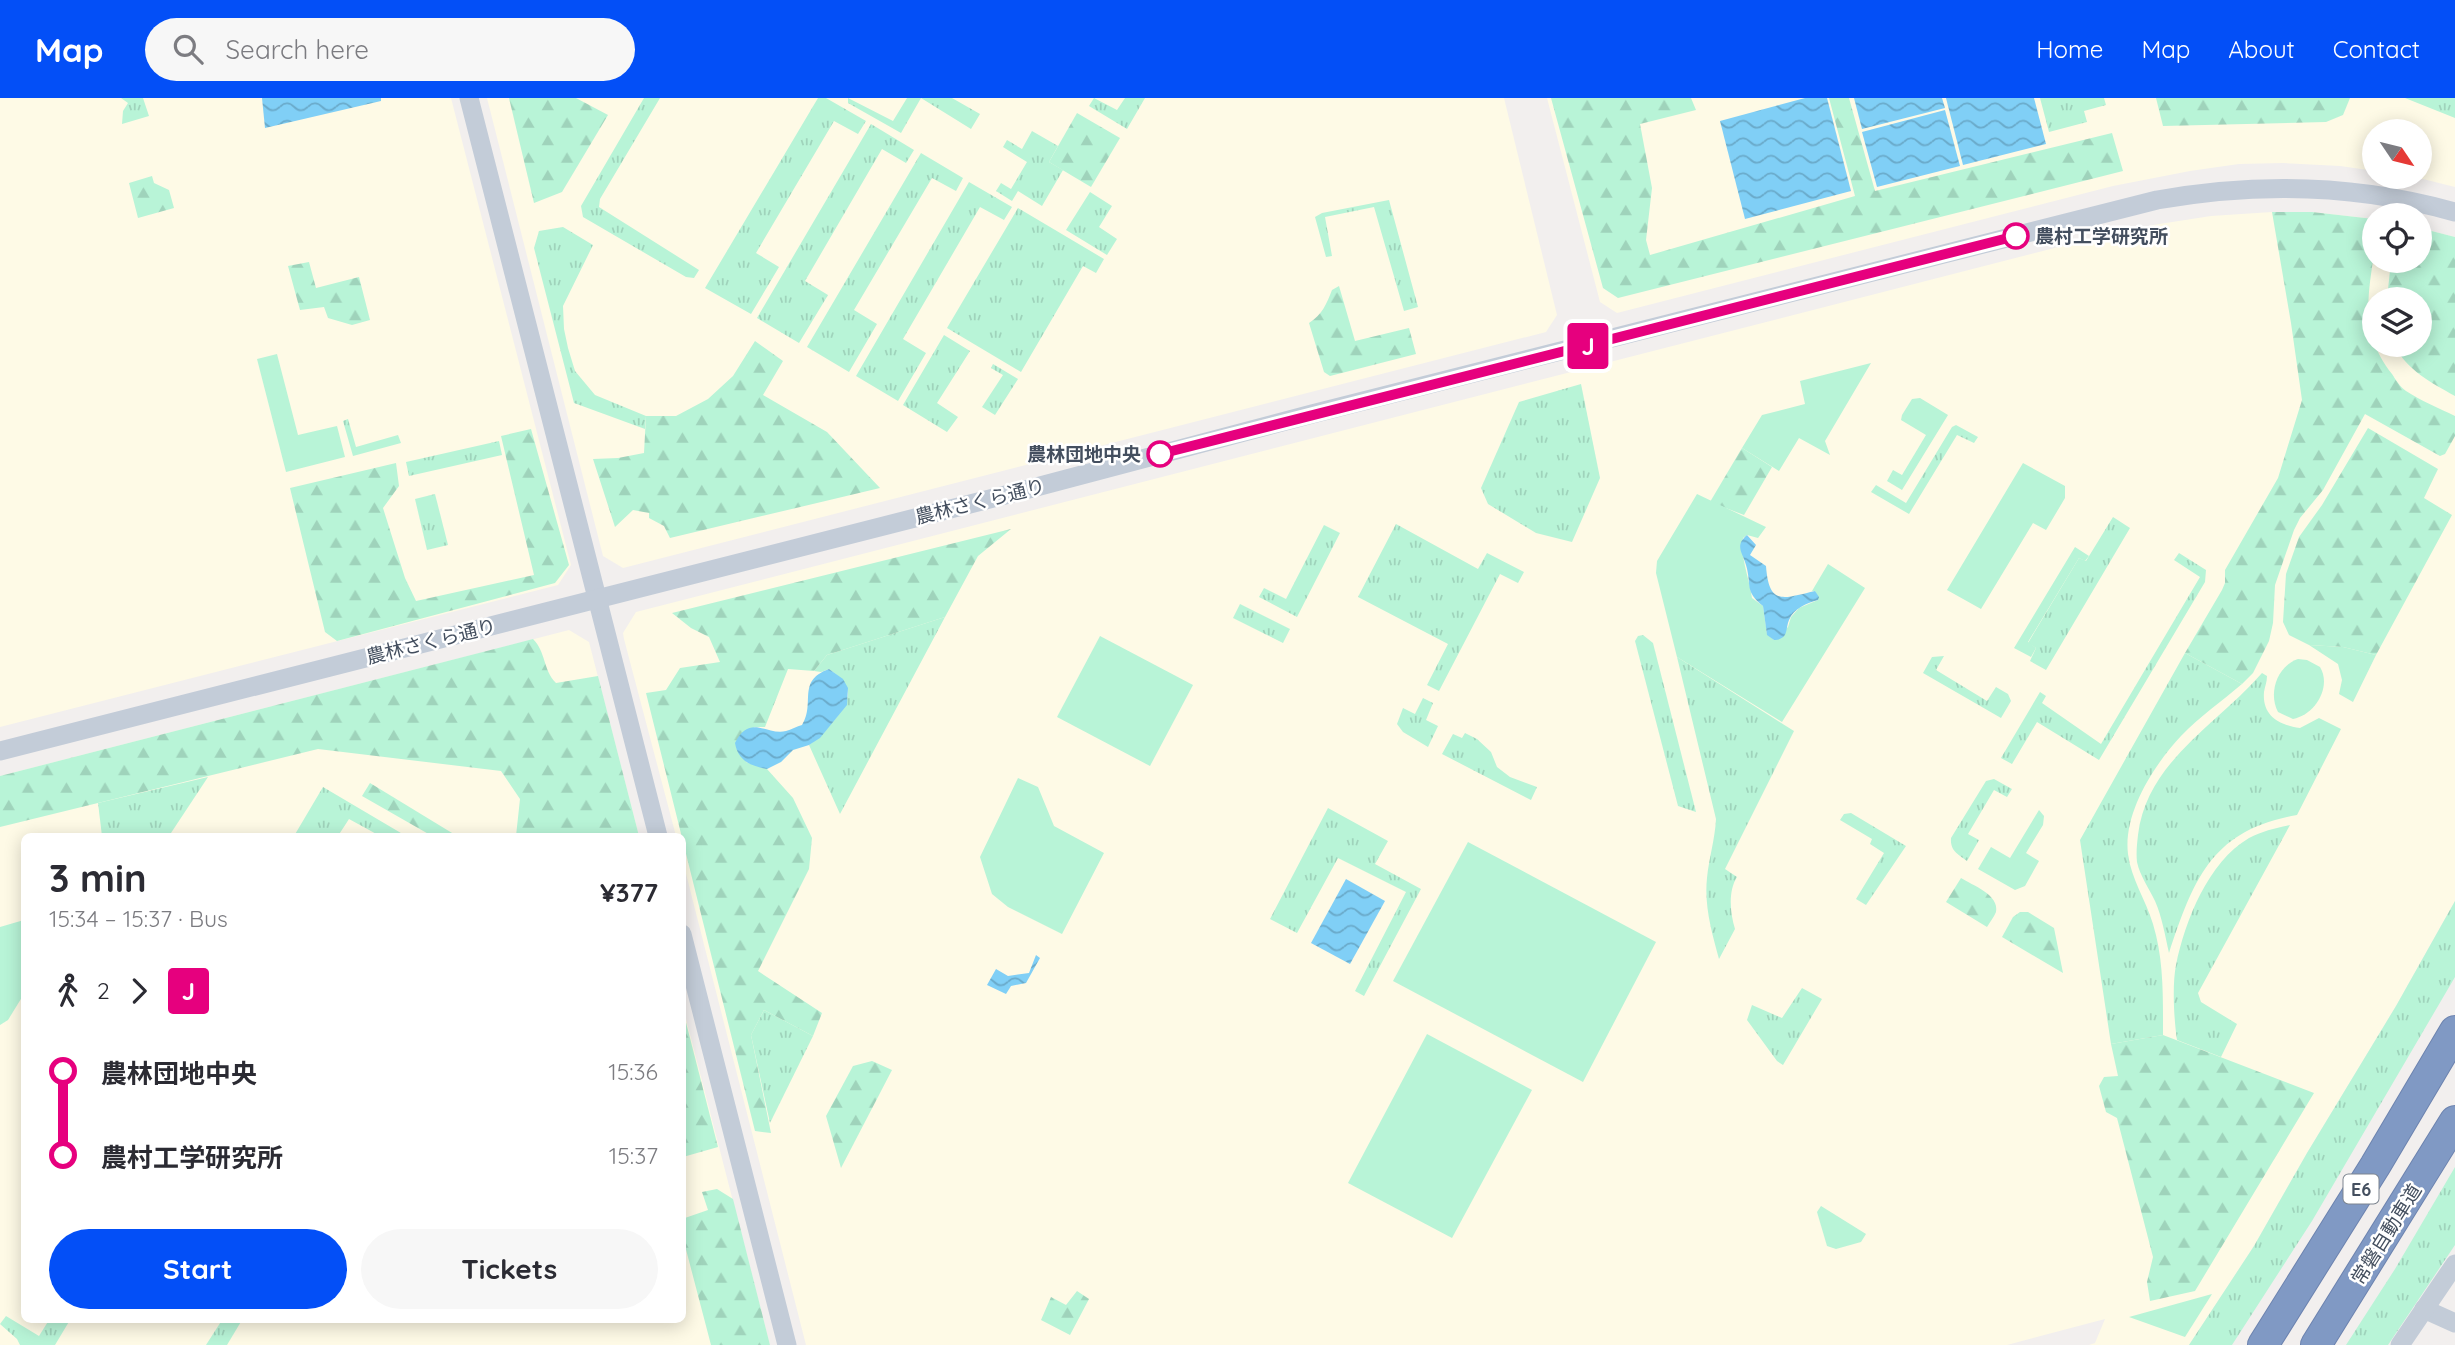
<!DOCTYPE html>
<html lang="en">
<head>
<meta charset="utf-8">
<style>
  :root { --surface:#fff; --page:#f7f7f7; --text:#2b2b33; --muted:#7c7c81; --accent:#034ff7 }
  body { margin:0; font-family:Quicksand,"Noto Sans JP",sans-serif; background:var(--page); color:var(--text); height:100vh; display:flex; flex-direction:column; font-size:26px; white-space:nowrap }
  * { box-sizing:border-box; margin:0 }
  p { font-size:23px; color:var(--muted) }
  .icon { flex:none; width:38px; height:38px; fill:none; stroke:currentColor; stroke-width:2; stroke-linecap:round; stroke-linejoin:round }
  .map { position:relative; flex:1; overflow:hidden }
  .details { position:absolute; left:21px; top:735px; width:665px; height:490px; display:flex; flex-direction:column; background:var(--surface); border-radius:10px; box-shadow:0 4px 18px #0003 }
  .details>* { flex:none }
  .badge { padding:0 14px; border-radius:5px; font-size:24px; line-height:46px }
  .needle { width:46px; rotate:125deg }
  .controls { position:absolute; left:2362px; top:21px; display:grid; gap:14px }
  .controls a { display:grid; place-items:center; width:70px; height:70px; border-radius:50%; background:var(--surface); box-shadow:0 4px 18px #0003; font-size:35px }
  .map>.badge { position:absolute; translate:-50% -50%; box-shadow:0 0 0 4px #fff }
  .legs { display:flex; align-items:center; gap:10px; height:77px; padding:0 28px; font-size:23px }
  .legs p { margin-inline-start:auto }
  .headline { display:flex; align-items:center; justify-content:space-between; height:119px; padding:0 28px }
  h1 { font-size:38px; font-weight:700; line-height:52px }
  .cta { display:flex; gap:14px; margin-top:auto; padding:14px 28px }
  .cta a { flex:1; height:80px; border-radius:42px; background:var(--accent); color:#fff; font-size:28px; font-weight:700; line-height:80px; text-align:center }
  .cta a+a { background:var(--page); color:var(--text) }
  ul { padding:0 28px; list-style:none }
  li { display:flex; align-items:center; gap:24px; height:84px; font-size:26px }
  li i { display:grid; place-items:center; width:10px; height:100%; margin:0 9px; background:currentColor }
  li i::after { content:''; width:18px; height:18px; margin:-9px; border:5px solid; border-radius:50%; background:var(--surface) }
  li p { margin-inline-start:auto }
  li:first-child i { background:linear-gradient(#0000 50%,currentColor 0) }
  li:last-child i { background:linear-gradient(currentColor 50%,#0000 0) }
  header { display:flex; align-items:center; gap:42px; box-sizing:border-box; height:98px; padding:0 35px; background:var(--accent); color:#fff }
  header strong { font-size:33px }
  nav { display:flex; gap:38px; margin-inline-start:auto; font-size:24px }
  .search { width:490px; height:63px; background:var(--page); display:flex; align-items:center; gap:18px; box-sizing:border-box; padding:0 24px; border-radius:38px; color:var(--muted); font-size:26px }
  .map>svg:first-child { display:block }
  .commercial { fill:#fefae6; fill-rule:evenodd }
  .grass { fill:url(#grass-tufts) }
  .forest { fill:url(#forest-firs) }
  .garden { fill:#b8f4d7 }
  .water { fill:url(#water-waves) }
  .lines { fill:none; stroke-linecap:round; stroke-linejoin:round }
  .highway-casing { stroke:#6c83af; stroke-width:32 }
  .minor { stroke:#c3ccd8; stroke-width:19 }
  .highway { stroke:#8099c4; stroke-width:30 }
  .line-1-casing { stroke:#fff; stroke-width:16 }
  .line-1 { stroke:#e6007e; stroke-width:10 }
  .stop-1-dot { fill:#fff; stroke:#e6007e; stroke-width:3.5 }
  .labels { text-anchor:middle; dominant-baseline:central; stroke-width:5; stroke-linejoin:round; paint-order:stroke }
  .shield { fill:#fff; stroke:#7c848f; stroke-width:2 }
  .shield-label { font-size:18px; font-weight:bold; fill:#444f5f }
  .stop-label { font-size:19px; font-weight:bold; fill:#444f5f; stroke:#fff; text-anchor:start }
  .street-label { font-size:19px; fill:#444f5f; stroke:#fff }
</style>
</head>
<body>
<header>
<strong>Map</strong>
<div class="search"><svg class="icon" aria-label="search" viewBox="0 0 24 24"><circle cx="10" cy="10" r="6"/><path d="M15 15l6 6"/></svg>Search here</div>
<nav><a>Home</a><a>Map</a><a>About</a><a>Contact</a></nav>
</header>
<div class="map">
<svg width="2455" height="1247" viewBox="0 0 2455 1247">
  <defs>
    <pattern id="grass-tufts" width="24" height="20" patternUnits="userSpaceOnUse" patternTransform="scale(1.75)"><rect width="24" height="20" fill="#b8f4d7"/><path d="M3 7l-1-3M5 7V3M7 7l1-3M15 17l-1-3M17 17v-4M19 17l1-3" fill="none" stroke="#9fd3bb"/></pattern>
    <pattern id="forest-firs" width="22" height="20" patternUnits="userSpaceOnUse" patternTransform="scale(1.75)"><rect width="22" height="20" fill="#b8f4d7"/><path d="M5 1l3.5 6h-7zM16 11l3.5 6h-7z" fill="#9fd3bb"/></pattern>
    <pattern id="water-waves" width="16" height="10" patternUnits="userSpaceOnUse" patternTransform="scale(1.75)"><rect width="16" height="10" fill="#80cff6"/><path d="M0 5q4-4 8 0t8 0" fill="none" stroke="#6aaaca"/></pattern>
  </defs>
  <rect width="100%" height="100%" fill="#f2efee"/>
  <g class="commercial">
    <polygon points="0,0 451,0 571,467 558,487 0,629"/>
    <polygon points="487,0 1504,0 1557,217 1546,234 623,470 603,458"/>
    <polygon points="1547,0 2455,0 2455,89 2415,79 2420,79 2420,33 2375,33 2375,73 2340,68 2283,65 2239,66 2190,73 2113,88 1617,215 1600,204"/>
    <path d="M2272,114H2312L2375,121V163H2420V130L2455,139V803L2396,908L2307,1055L2254,1148L2189,1247H2089L2095,1245L2105,1221L2007,1247H806L683,764L682,738H676L624,541L623,535L636,514L2066,147L2153,127L2211,118ZM2375,201H2420V247H2375Z"/>
    <polygon points="569,532 589,544 639,738 24,738 24,1222 682,1222 683,909 770,1247 0,1247 0,678"/>
  </g>
  <g class="grass">
    <polygon points="121,0 143,0 149,18 122,26 123,13 128,5"/>
    <polygon points="644,0 660,0 600,101 599,109 699,172 694,180 686,179 583,119 581,108"/>
    <polygon points="818,0 826,0 866,23 858,36 834,23 756,155 779,169 751,216 705,190"/>
    <polygon points="848,0 893,23 907,0 952,0 980,16 971,31 921,0 901,35 848,5"/>
    <polygon points="1094,0 1117,12 1125,0 1145,0 1127,31 1089,8"/>
    <polygon points="2040,0 2104,0 2106,7 2084,13 2087,24 2049,34"/>
    <polygon points="2405,0 2455,0 2455,20"/>
    <polygon points="871,26 914,52 906,65 882,51 805,183 828,197 799,245 757,220"/>
    <polygon points="1032,33 1058,48 1049,64 1063,72 1042,108 1018,93 1012,103 996,93 1001,85 1011,91 1027,64 1003,49 1007,42 1022,51"/>
    <polygon points="921,55 963,80 956,93 932,80 854,212 877,226 849,274 807,249"/>
    <polygon points="969,84 1012,109 1004,122 980,109 903,241 926,255 898,303 856,278"/>
    <polygon points="1090,94 1112,108 1099,129 1117,141 1107,157 1066,132"/>
    <polygon points="1389,102 1418,209 1404,213 1374,109 1325,119 1332,158 1326,159 1315,119 1322,115"/>
    <polygon points="1018,110 1104,161 1096,175 1083,168 1021,274 947,230"/>
    <polygon points="563,129 593,147 563,208 564,231 568,250 575,273 595,297 646,318 645,331 574,305 534,150 539,133"/>
    <polygon points="944,237 970,253 937,305 958,319 947,334 903,307"/>
    <polygon points="993,266 1018,281 995,317 982,309 1003,277 991,270"/>
    <polygon points="1581,286 1600,380 1572,444 1536,435 1488,406 1481,390 1519,304"/>
    <polygon points="348,321 356,349 398,337 401,345 353,358 343,323"/>
    <polygon points="1956,327 1978,339 1974,345 1957,337 1909,416 1871,394 1876,387 1906,405 1952,329"/>
    <polygon points="499,343 502,357 409,378 406,364"/>
    <polygon points="435,396 448,447 427,452 415,401"/>
    <polygon points="2113,419 2130,430 2046,572 2030,563 2036,550 2028,545 2079,460 2086,463"/>
    <polygon points="1396,426 1478,471 1487,455 1524,474 1518,485 1500,476 1439,593 1427,587 1448,546 1358,499"/>
    <polygon points="1324,427 1340,435 1297,519 1259,499 1264,490 1286,501"/>
    <polygon points="2179,455 2206,472 2205,484 2099,662 2037,624 2012,666 2001,660 2040,594 2046,598 2042,605 2101,646 2200,479 2174,462"/>
    <polygon points="1240,506 1290,531 1283,545 1233,520"/>
    <path d="M945,519L840,716L809,647C820,639 828,630 836,620C854,598 852,587 829,571L821,574L814,573L827,557Z"/>
    <polygon points="1643,537 1653,545 1696,714 1678,708 1635,543 1638,538"/>
    <path d="M2185,555L2242,586C2222,603 2199,619 2181,638C2154,667 2123,715 2128,756C2131,781 2146,802 2153,826C2164,862 2163,899 2163,937L2111,946L2080,742Z"/>
    <polygon points="1944,558 1936,572 1987,603 1996,589 2008,596 2011,603 2001,620 1923,575 1932,559"/>
    <path d="M1677,559L1794,633L1725,771L1737,779C1728,793 1730,815 1735,831L1719,861C1712,835 1704,808 1707,780C1709,760 1715,741 1716,721Z"/>
    <path d="M2262,575L2267,578C2267,584 2265,588 2264,594C2262,618 2279,627 2300,630L2319,620L2341,631L2297,717C2212,732 2194,780 2169,855C2165,837 2162,819 2155,803C2149,790 2140,778 2137,764C2136,755 2137,746 2138,737C2147,663 2217,627 2262,575Z"/>
    <polygon points="1423,600 1433,605 1426,622 1438,628 1428,649 1403,634 1397,626 1403,610 1415,616"/>
    <polygon points="1465,635 1477,641 1491,654 1497,669 1510,679 1537,689 1531,702 1442,656 1453,636 1462,640"/>
    <polygon points="208,679 169,738 102,738 98,705"/>
    <path d="M1994,681L2012,691L2007,699L1994,692L1968,736L1979,742L1967,763C1958,756 1950,753 1951,740L1986,683Z"/>
    <polygon points="323,689 406,738 380,738 349,721 338,738 294,738"/>
    <polygon points="1328,710 1388,743 1375,766 1421,791 1364,898 1355,893 1406,794 1338,760 1297,835 1270,821"/>
    <polygon points="1851,715 1906,748 1866,807 1856,801 1884,755 1870,746 1872,741 1840,722 1844,716"/>
    <path d="M2290,727L2198,895L2201,904L2237,926L2221,959L2177,942C2174,922 2172,887 2176,867C2185,823 2208,764 2249,740C2262,733 2276,730 2290,727Z"/>
    <polygon points="2455,803 2455,879 2312,1123 2232,1247 2189,1247 2254,1148 2307,1055 2396,908"/>
    <polygon points="1802,890 1822,901 1783,967 1777,963 1747,922 1752,907 1782,920"/>
    <polygon points="764,912 813,938 770,1025 751,937"/>
    <polygon points="2455,1069 2455,1147 2388,1247 2346,1247 2395,1171"/>
    <polygon points="6,1218 39,1238 49,1222 70,1222 55,1247 20,1247 17,1241 0,1226"/>
    <polygon points="222,1222 242,1222 227,1247 206,1247"/>
  </g>
  <g class="forest">
    <polygon points="509,0 576,0 608,17 562,94 534,105"/>
    <polygon points="1551,0 1691,0 1696,12 1640,26 1652,90 1646,142 1650,157 1855,98 1829,0 1849,0 1875,93 2112,35 2123,73 1618,200 1603,190"/>
    <polygon points="2156,0 2350,0 2343,17 2326,24 2163,28"/>
    <polygon points="1077,15 1120,40 1091,89 1049,64"/>
    <polygon points="152,78 154,85 169,92 174,110 138,120 129,85"/>
    <path d="M2272,114H2312L2374,121L2367,154L2374,156C2367,202 2361,237 2392,276C2396,282 2400,289 2406,293C2421,303 2439,310 2455,318V338L2445,356L2440,358L2365,316L2323,392L2300,420L2294,432L2275,487L2273,525L2269,543L2253,575L2242,586L2185,555L2222,492L2225,485V472L2278,380L2302,302L2291,225Z"/>
    <path d="M2420,130L2455,139V298C2430,284 2408,273 2394,247H2420V201H2387L2391,163H2420Z"/>
    <polygon points="309,164 316,190 359,179 370,222 352,227 328,220 324,209 300,212 288,168"/>
    <path d="M1339,188L1355,243L1409,230L1416,256L1330,278L1324,274L1309,225C1322,217 1327,205 1332,192Z"/>
    <polygon points="755,243 783,263 763,297 827,334 880,390 670,440 664,428 649,420 649,415 633,412 615,429 593,361 618,360 644,355 646,318 676,318 708,301 733,278"/>
    <polygon points="2368,330 2438,371 2424,400 2452,417 2376,557 2343,549 2309,547 2289,537 2283,524 2286,476 2299,439 2322,407"/>
    <polygon points="531,331 569,467 555,485 337,543 325,534 290,390 396,365 399,388 383,410 405,480 416,503 534,477 501,338"/>
    <polygon points="1742,350 1772,369 1744,417 1710,404"/>
    <polygon points="1011,431 978,458 945,519 827,557 814,573 788,571 765,629 754,629 746,664 767,671 793,700 812,740 809,771 758,873 822,915 813,938 764,912 751,937 771,1035 755,1033 646,595 666,592 680,570 720,564 709,539 691,530 672,515"/>
    <path d="M533,541C546,554 543,572 556,585L598,578L639,738H516L520,701L501,673L318,651L0,729V678Z"/>
    <polygon points="370,685 457,738 432,738 362,698"/>
    <path d="M1961,780C1972,787 2000,797 1996,814C1994,819 1990,824 1987,829L1946,804Z"/>
    <polygon points="2020,814 2028,814 2054,830 2063,875 2002,839 2013,819"/>
    <polygon points="682,909 718,1049 683,1059 682,1059"/>
    <polygon points="2163,937 2314,995 2195,1193 2150,1203 2147,1184 2153,1159 2117,1020 2106,1014 2099,988 2104,979 2118,978 2111,946"/>
    <polygon points="872,963 892,972 841,1070 826,1018 853,968"/>
    <polygon points="717,1091 733,1101 770,1247 711,1247 683,1140 682,1121 708,1112 702,1094"/>
    <polygon points="1077,1193 1089,1201 1070,1237 1041,1222 1051,1199 1066,1207"/>
  </g>
  <g class="garden">
    <polygon points="277,256 298,337 337,328 345,359 286,374 257,261"/>
    <polygon points="1871,265 1825,343 1830,357 1799,340 1779,373 1742,350 1762,317 1805,306 1800,283"/>
    <polygon points="1920,300 1948,317 1902,392 1887,383 1893,372 1902,377 1926,337 1901,322 1902,317 1912,301"/>
    <polygon points="2023,365 2065,388 2065,400 2046,432 2033,425 1981,511 1947,492"/>
    <path d="M1697,396L1766,429L1758,440L1747,437L1743,440C1740,459 1749,479 1752,500L1763,508L1767,536L1774,542L1788,529L1791,519L1799,510L1818,502L1815,493H1812L1828,466L1865,490L1782,624L1677,559L1656,475L1657,463Z"/>
    <polygon points="2075,449 2089,458 2085,463 2079,460 2028,544 2036,550 2031,559 2014,550"/>
    <polygon points="1100,538 1193,587 1150,668 1057,619"/>
    <polygon points="2309,547 2343,549 2376,557 2353,604 2339,596 2342,582 2338,566"/>
    <path d="M2298,561L2307,562L2320,569C2332,589 2315,617 2293,621L2278,614C2268,595 2277,568 2298,561Z"/>
    <polygon points="1018,680 1038,689 1054,728 1104,755 1062,836 1008,809 992,796 980,759"/>
    <polygon points="2039,712 2044,718 2043,727 2026,755 2039,763 2025,788 2015,792 1978,771 1991,749 2010,760"/>
    <polygon points="1468,744 1656,844 1583,984 1393,883"/>
    <polygon points="24,822 24,896 8,922 0,927 0,829"/>
    <polygon points="1427,936 1532,992 1452,1140 1348,1085"/>
    <polygon points="1821,1108 1866,1136 1861,1144 1836,1151 1827,1148 1817,1114"/>
    <polygon points="2212,1196 2185,1239 2129,1219"/>
  </g>
  <g class="water">
    <polygon points="262,0 381,0 381,3 265,30"/>
    <polygon points="1805,0 1827,0 1851,93 1745,121 1720,23"/>
    <polygon points="1854,0 1942,0 1945,10 1862,31"/>
    <polygon points="1946,0 2034,0 2046,46 1963,67"/>
    <polygon points="1945,12 1960,68 1877,89 1862,34"/>
    <path d="M1747,437L1756,447L1750,457L1766,468C1769,509 1784,500 1815,493L1819,499L1818,502C1807,505 1794,510 1789,522C1785,532 1789,541 1774,542L1767,537L1763,508C1744,493 1752,487 1746,467C1743,455 1734,448 1747,437Z"/>
    <path d="M829,571L843,581L848,590L847,607L820,640L809,647L793,652L781,664L767,671C751,668 738,663 735,645C750,615 767,638 786,633C791,632 797,628 802,627C816,605 796,583 829,571Z"/>
    <polygon points="1346,781 1385,803 1350,866 1311,845"/>
    <polygon points="1036,857 1040,860 1026,885 1011,888 1006,896 987,887 996,871 1008,878 1029,875"/>
  </g>
  <g class="lines">
    <g class="highway-casing">
      <g id="highway">
        <polyline points="2263,1247 2375,1068 2455,933"/>
        <polyline points="2316,1247 2455,1023"/>
      </g>
    </g>
    <g class="minor">
      <polyline points="469,0 658,738"/>
      <path d="M0,653L1025,392L1312,316L2157,102C2257,84 2356,86 2455,114"/>
      <polyline points="682,836 787,1247"/>
      <polyline points="2424,1211 2455,1225"/>
      <polyline points="2400,1247 2455,1166"/>
    </g>
    <use href="#highway" class="highway"/>
  </g>
  <g class="lines">
    <g class="line-1-casing">
      <polyline id="line-1" points="1160,356 2016,138"/>
    </g>
    <use href="#line-1" class="line-1"/>
  </g>
  <g class="stop-1-dot">
    <circle cx="2016" cy="138" r="12"/>
    <circle cx="1160" cy="356" r="12"/>
  </g>
  <g class="labels">
    <rect class="shield" x="2343.5" y="1076.5" width="35" height="29" rx="5"/>
    <g class="shield-label">
      <text x="2361" y="1091">E6</text>
    </g>
    <g class="stop-label">
      <text x="2035" y="138">農村工学研究所</text>
      <text x="1141" y="356" text-anchor="end">農林団地中央</text>
    </g>
    <g class="street-label">
      <text transform="translate(980 403) rotate(-14)">農林さくら通り</text>
      <text transform="translate(431 543) rotate(-14)">農林さくら通り</text>
      <text transform="translate(2386 1136) rotate(-58)">常磐自動車道</text>
    </g>
  </g>
</svg>
<div class="controls">
<a><svg class="needle" viewBox="-14 -14 28 28"><path d="M0-13l5 13h-10z" fill="#e53935"/><path d="M0 13l5-13h-10z" fill="#7c7c81"/></svg></a>
<a><svg class="icon" aria-label="locate" viewBox="0 0 24 24"><circle cx="12" cy="12" r="6"/><path d="M12 2v4M12 18v4M2 12h4M18 12h4"/></svg></a>
<a><svg class="icon" aria-label="layers" viewBox="0 0 24 24"><path d="M12 4l9 5-9 5-9-5zM3 14l9 5 9-5"/></svg></a>
</div>
<b class="badge" style="left:1588px;top:248px;background:#e6007e;color:#fff">J</b>
<section class="details">
<div class="headline"><div><h1>3 min</h1><p>15:34 – 15:37 · Bus</p></div><b>¥377</b></div>
<div class="legs"><svg class="icon" aria-label="walk" viewBox="0 0 24 24"><circle cx="13" cy="4" r="2"/><path d="M13 8l-2 6 4 7M11 14l-3 7M7 12l3-4h3l4 4"/></svg>2<svg class="icon" aria-label="forward" viewBox="0 0 24 24"><path d="M9 5l7 7-7 7"/></svg><b class="badge" style="background:#e6007e;color:#fff">J</b></div>
<ul>
<li><i style="color:#e6007e"></i><b>農林団地中央</b><p>15:36</p></li>
<li><i style="color:#e6007e"></i><b>農村工学研究所</b><p>15:37</p></li>
</ul>
<div class="cta"><a>Start</a><a>Tickets</a></div>
</section>
</div>
</body>
</html>
